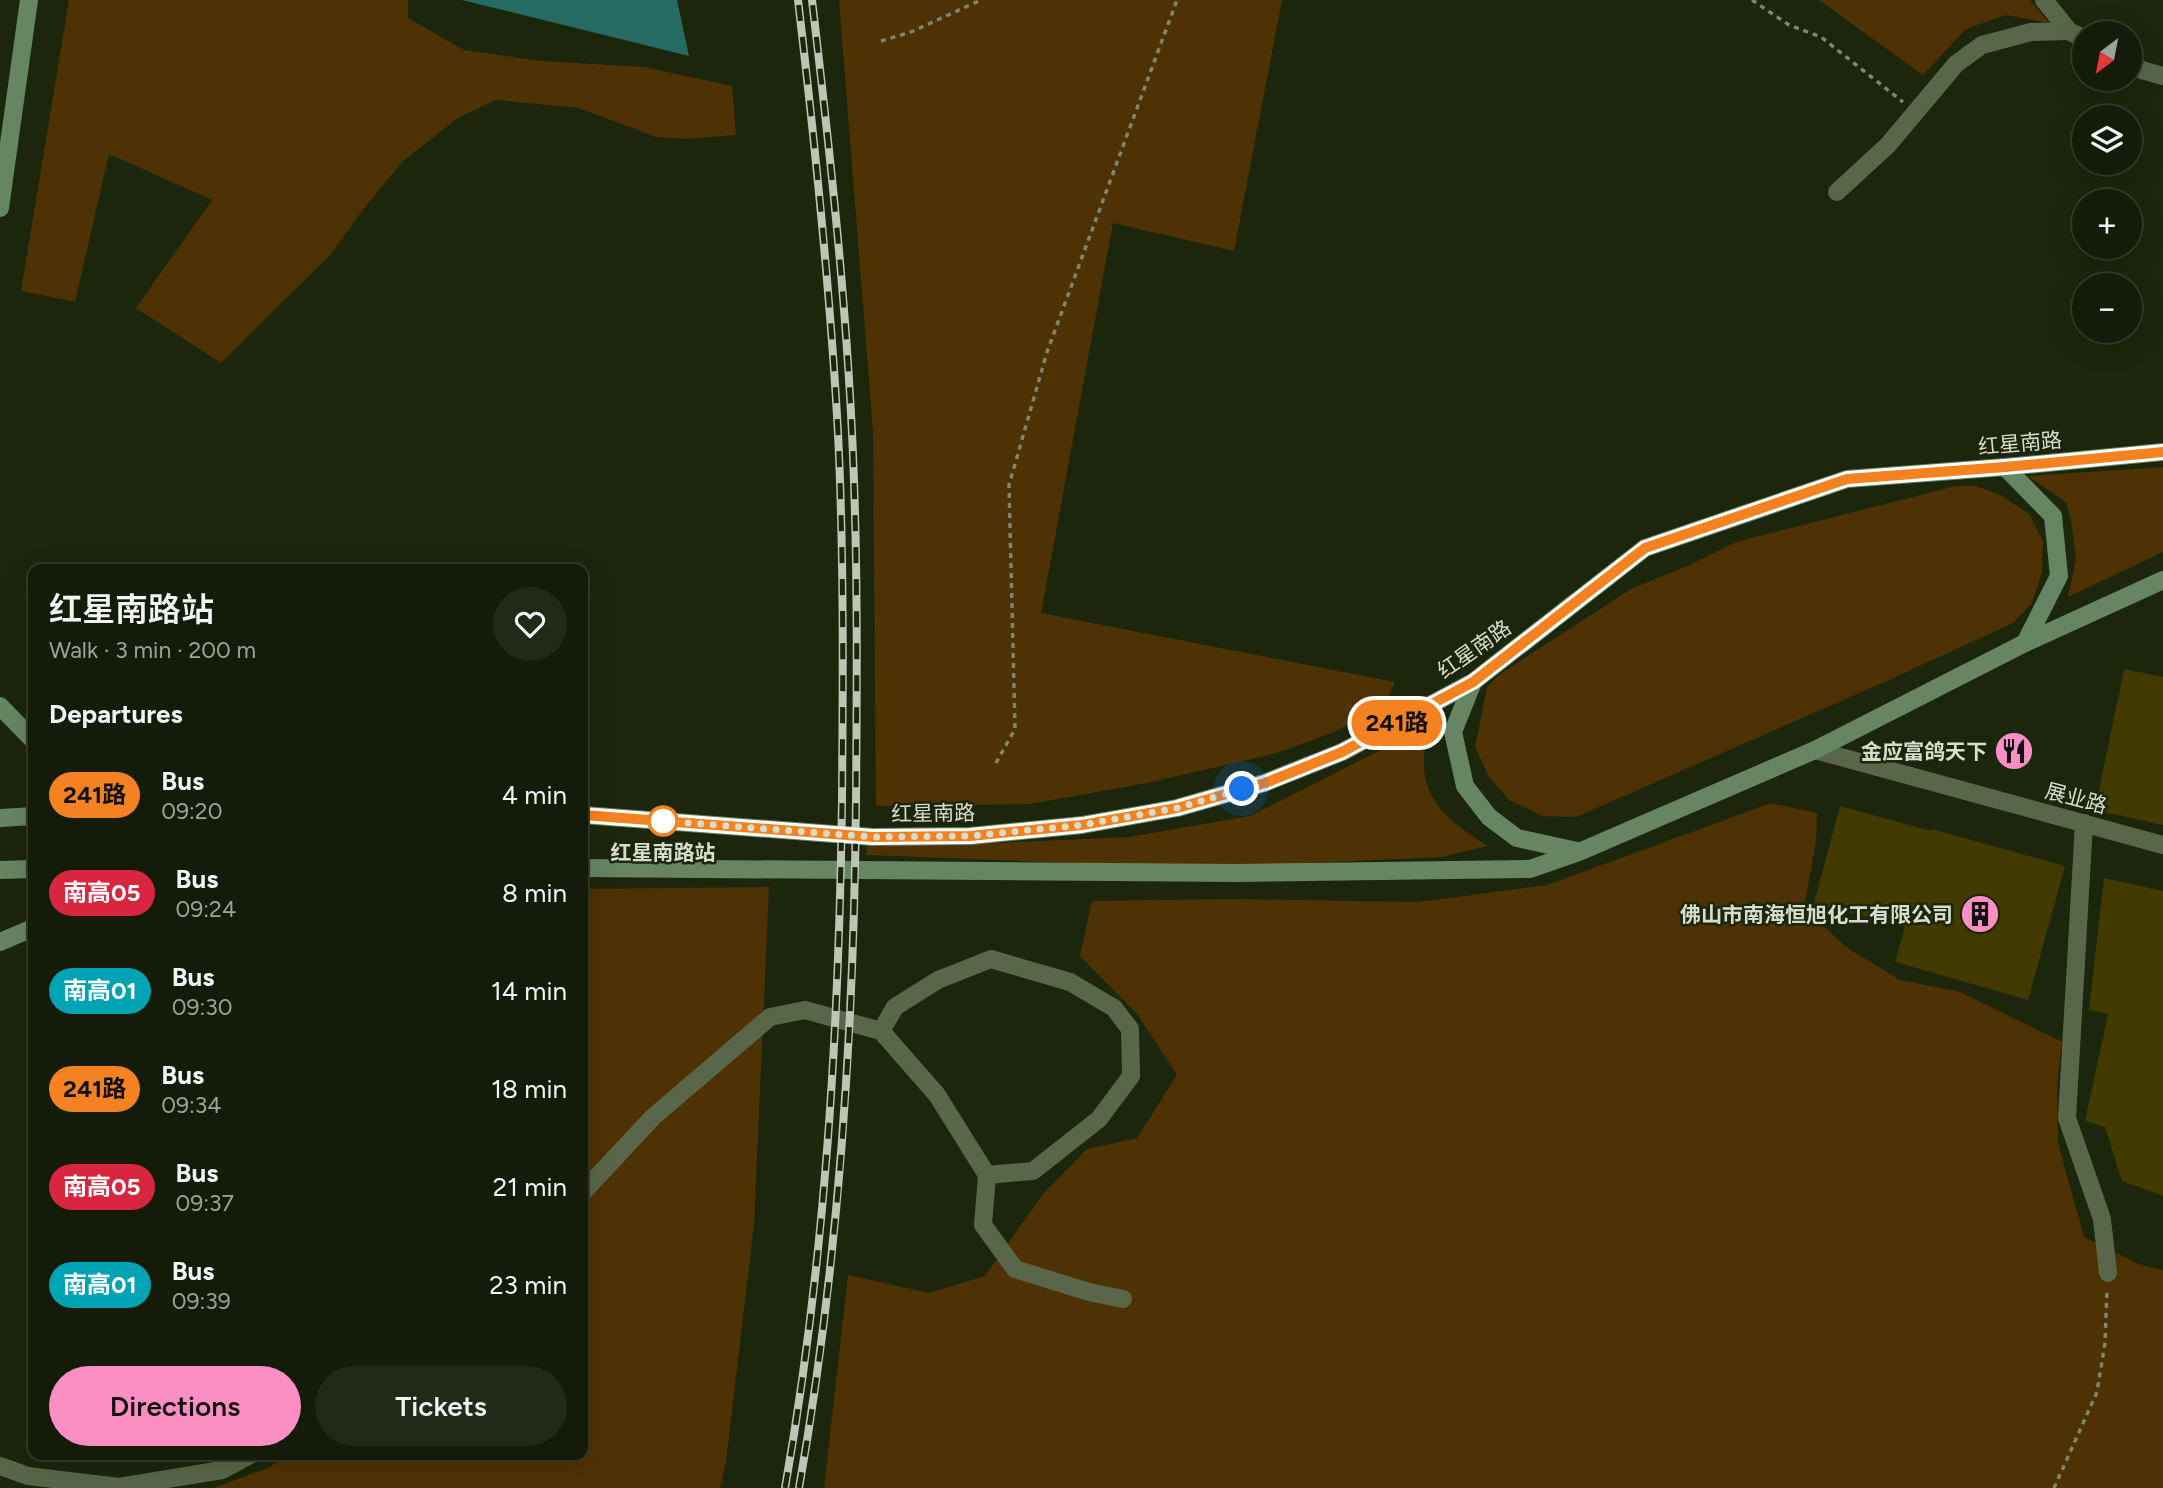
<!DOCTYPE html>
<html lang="en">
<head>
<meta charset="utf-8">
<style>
  :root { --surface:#141c09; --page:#212917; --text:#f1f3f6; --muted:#9da19c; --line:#333a2a; --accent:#fb8fc4 }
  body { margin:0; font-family:Figtree,"Noto Sans SC",sans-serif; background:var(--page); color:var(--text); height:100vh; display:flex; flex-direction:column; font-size:26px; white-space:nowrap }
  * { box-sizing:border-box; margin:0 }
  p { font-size:23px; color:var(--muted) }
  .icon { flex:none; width:38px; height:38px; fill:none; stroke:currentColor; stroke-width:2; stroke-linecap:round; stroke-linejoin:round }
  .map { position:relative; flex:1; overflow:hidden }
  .details { position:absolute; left:28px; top:564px; width:560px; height:896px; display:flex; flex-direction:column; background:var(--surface); border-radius:14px; box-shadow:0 7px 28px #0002,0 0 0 2px var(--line) }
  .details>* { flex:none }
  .badge { padding:0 14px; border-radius:23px; font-size:24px; line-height:46px }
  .needle { width:46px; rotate:212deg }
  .controls { position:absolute; left:2072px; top:21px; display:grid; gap:14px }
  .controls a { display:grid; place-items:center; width:70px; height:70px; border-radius:50%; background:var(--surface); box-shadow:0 7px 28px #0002,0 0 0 2px var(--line); font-size:35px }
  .you { position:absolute; width:35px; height:35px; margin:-18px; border:5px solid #fff; border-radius:50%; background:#1a73e8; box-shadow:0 0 0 10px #1a73e833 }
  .map>.badge { position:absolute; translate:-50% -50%; box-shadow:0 0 0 4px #fff }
  h2 { padding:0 21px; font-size:26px; line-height:63px }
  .round { display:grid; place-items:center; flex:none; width:74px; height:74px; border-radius:37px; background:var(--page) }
  .head { display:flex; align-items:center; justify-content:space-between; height:119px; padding:0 21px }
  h1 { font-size:33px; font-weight:600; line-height:52px }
  .primary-button { display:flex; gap:14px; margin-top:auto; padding:14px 21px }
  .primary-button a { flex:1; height:80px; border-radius:42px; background:var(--accent); color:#111; font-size:28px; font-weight:600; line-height:80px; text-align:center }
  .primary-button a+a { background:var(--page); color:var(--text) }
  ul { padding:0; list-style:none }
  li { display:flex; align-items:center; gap:21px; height:98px; padding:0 21px }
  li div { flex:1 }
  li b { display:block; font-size:26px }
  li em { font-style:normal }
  li .badge { min-width:77px; font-weight:700; text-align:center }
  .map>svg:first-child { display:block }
  .green { fill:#4f3203 }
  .water { fill:#256b61 }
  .building { fill:#423a01 }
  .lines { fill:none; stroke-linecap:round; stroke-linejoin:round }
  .path { stroke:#7c8671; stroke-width:3.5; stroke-dasharray:5 5; stroke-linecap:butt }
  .street { stroke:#59664a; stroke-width:18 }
  .secondary { stroke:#668563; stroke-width:18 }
  .rail-casing { stroke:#bdc5b4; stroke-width:8 }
  .rail { stroke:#1b260c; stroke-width:5; stroke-dasharray:16; stroke-linecap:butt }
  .line-casing { stroke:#fff; stroke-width:16 }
  .line { stroke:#f58220; stroke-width:10 }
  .walk { stroke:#d5ddcd; stroke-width:7; stroke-dasharray:0 12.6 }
  .stop-dot { fill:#fff; stroke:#f58220; stroke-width:3.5 }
  .labels { text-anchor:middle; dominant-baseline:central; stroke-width:5; stroke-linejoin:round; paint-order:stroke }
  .street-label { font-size:21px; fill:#d5ddcd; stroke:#1b260c }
  .poi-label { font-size:21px; font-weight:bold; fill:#d5ddcd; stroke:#1b260c; text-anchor:end }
  .stop-label { font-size:21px; font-weight:bold; fill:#d5ddcd; stroke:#1b260c }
</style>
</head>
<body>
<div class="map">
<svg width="2163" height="1488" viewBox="0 0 2163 1488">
  <rect width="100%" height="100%" fill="#1b260c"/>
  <g class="green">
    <polygon points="69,0 408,0 408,18 464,50 541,61 644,67 732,86 736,135 686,139 656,137 579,108 496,100 458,118 403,161 364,208 332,253 221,363 136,308 212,200 109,154 75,302 21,291"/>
    <polygon points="839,0 1282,0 1234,251 1113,223 1041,613 1395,682 1384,706 1334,732 1277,753 1147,783 1030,804 876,806 873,431"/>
    <polygon points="1819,0 2030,0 2049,23 2005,15 1966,29 1923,75"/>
    <polygon points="2163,467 2163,552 2068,597 2076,559 2071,521 2066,502 2027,476"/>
    <polygon points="1956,486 1975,486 2001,495 2029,514 2043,541 2042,572 2032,603 2013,623 1889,680 1576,817 1543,816 1509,800 1488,775 1475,747 1487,687 1500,674 1631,589 1685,567 1736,542"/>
    <path d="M1430,725C1428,736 1424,747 1424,758C1422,803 1454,825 1488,846L1442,857L1264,865H1131L866,855L867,843H996L1129,837L1250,816Z"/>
    <polygon points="1771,803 1817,813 1816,841 1804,908 1846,947 1900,980 1960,992 2062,1042 2057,1084 2058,1143 2084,1237 2140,1265 2163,1270 2163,1488 824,1488 848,1275 929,1293 985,1276 1043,1194 1087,1149 1137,1138 1177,1075 1138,1015 1080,956 1092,901 1232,899 1419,902 1547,885"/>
    <polygon points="769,887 754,1225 726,1461 720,1488 214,1488 270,1467 288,1454 583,1454 583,889"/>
  </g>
  <polygon class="water" points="462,0 677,0 689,56"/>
  <g class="building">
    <polygon points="2124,669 2163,677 2163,825 2095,810"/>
    <polygon points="1840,806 1931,831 1932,829 2065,866 2028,1000 1895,962 1905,927 1814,903"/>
    <polygon points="2104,878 2163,891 2163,1196 2122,1181 2105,1127 2085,1121 2108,1014 2089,1010"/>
  </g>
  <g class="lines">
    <g class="path">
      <polyline points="1752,0 1789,25 1821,37 1903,102"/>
      <polyline points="881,41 911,32 981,0"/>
      <polyline points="996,763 1015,729 1009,485 1047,352 1177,0"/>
      <polyline points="2054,1488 2097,1392 2105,1343 2107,1290"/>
    </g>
    <g class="street">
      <polyline points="2044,0 2069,31 2084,39"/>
      <polyline points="2130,64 2142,70 2163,76"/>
      <polyline points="1837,192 1888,145 1956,64 1982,45 2031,32 2069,31"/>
      <polyline points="1815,750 2163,845"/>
      <polyline points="2084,823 2067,1118 2102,1219 2108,1273"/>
      <polyline points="881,1031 895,1007 938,980 991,959 1070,982 1114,1008 1130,1029 1131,1076 1099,1119 1033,1171 987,1175"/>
      <polyline points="583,1192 653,1117 770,1017 805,1010 881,1031 937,1095 987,1175 983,1225 1015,1269 1089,1292 1123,1299"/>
      <polyline points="0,1466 28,1476 119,1487 222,1470 252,1454"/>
    </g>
    <g class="secondary">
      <polyline points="0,208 29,0"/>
      <polyline points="2005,467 2053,516 2059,576 2025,643"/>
      <polyline points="1473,682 1453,732 1465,786 1489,817 1517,838 1577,851"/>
      <polyline points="0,706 33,740"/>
      <polyline points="583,815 873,837 970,836 1082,825 1177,808 1264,783 1342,752 1473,682 1645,548 1847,479 2005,467 2163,452"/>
      <polyline points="0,818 33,816"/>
      <polyline points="583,868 1236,873 1530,869 1579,852 1815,750 2025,643 2163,580"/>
      <polyline points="0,870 33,869"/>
      <polyline points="0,942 33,928"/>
    </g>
    <g class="rail-casing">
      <g id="rail">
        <path d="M785,1488C825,1262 839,1030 842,801C843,679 844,555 838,433C830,288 815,144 798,0"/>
        <path d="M799,1488C839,1262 854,1030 856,801C857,679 858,555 852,433C845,288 829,144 812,0"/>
      </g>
    </g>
    <use href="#rail" class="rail"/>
  </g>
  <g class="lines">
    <g class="line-casing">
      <polyline id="line" points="583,815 873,837 970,836 1082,825 1177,808 1265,783 1342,752 1473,682 1645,548 1847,479 2005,467 2163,452"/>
    </g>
    <use href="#line" class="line"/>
    <polyline class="walk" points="663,821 873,837 970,836 1082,825 1177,808 1242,789"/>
  </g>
  <defs>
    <g id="restaurant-disc" transform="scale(2.0125)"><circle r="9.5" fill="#fb8fc4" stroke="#1b260c"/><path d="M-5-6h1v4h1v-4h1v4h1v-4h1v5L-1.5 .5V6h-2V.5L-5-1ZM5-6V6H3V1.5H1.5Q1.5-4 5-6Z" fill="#111"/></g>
    <g id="building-disc" transform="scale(2.0125)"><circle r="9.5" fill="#fb8fc4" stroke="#1b260c"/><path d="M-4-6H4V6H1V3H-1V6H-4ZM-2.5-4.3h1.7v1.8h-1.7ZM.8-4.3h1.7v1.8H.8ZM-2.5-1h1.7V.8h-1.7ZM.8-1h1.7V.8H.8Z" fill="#111"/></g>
  </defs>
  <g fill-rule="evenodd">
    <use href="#restaurant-disc" x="2014" y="751"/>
    <use href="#building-disc" x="1980" y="914"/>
  </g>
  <circle class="stop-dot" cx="663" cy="821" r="14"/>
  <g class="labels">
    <g class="street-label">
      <text transform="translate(2020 443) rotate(-5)">红星南路</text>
      <text transform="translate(1474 649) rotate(-35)">红星南路</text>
      <text transform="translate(2076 798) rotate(15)">展业路</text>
      <text transform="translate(933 813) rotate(-1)">红星南路</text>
    </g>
    <g class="poi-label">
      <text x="1987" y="751">金应富鸽天下</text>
      <text x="1953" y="914">佛山市南海恒旭化工有限公司</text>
    </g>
    <g class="stop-label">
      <text x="663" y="852">红星南路站</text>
    </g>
  </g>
</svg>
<div class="controls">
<a><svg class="needle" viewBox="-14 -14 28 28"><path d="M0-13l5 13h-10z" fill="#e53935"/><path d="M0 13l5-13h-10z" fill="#9da19c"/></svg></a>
<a><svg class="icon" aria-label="layers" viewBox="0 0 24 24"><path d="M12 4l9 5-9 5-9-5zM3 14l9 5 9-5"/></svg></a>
<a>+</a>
<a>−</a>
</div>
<div class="you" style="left:1242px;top:789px"></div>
<b class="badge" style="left:1397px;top:723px;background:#f58220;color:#111">241路</b>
<section class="details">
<div class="head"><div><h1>红星南路站</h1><p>Walk · 3 min · 200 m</p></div><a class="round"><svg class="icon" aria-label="heart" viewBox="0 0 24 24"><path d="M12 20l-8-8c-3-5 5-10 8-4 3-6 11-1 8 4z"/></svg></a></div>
<h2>Departures</h2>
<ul>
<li><span class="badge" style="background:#f58220;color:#111">241路</span><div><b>Bus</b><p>09:20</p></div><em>4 min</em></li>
<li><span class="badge" style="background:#d7263d;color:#fff">南高05</span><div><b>Bus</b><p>09:24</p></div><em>8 min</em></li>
<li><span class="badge" style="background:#00a3b4;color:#fff">南高01</span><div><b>Bus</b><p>09:30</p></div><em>14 min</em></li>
<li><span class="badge" style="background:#f58220;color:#111">241路</span><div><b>Bus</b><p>09:34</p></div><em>18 min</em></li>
<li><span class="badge" style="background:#d7263d;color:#fff">南高05</span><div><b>Bus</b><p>09:37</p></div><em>21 min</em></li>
<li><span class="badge" style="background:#00a3b4;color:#fff">南高01</span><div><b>Bus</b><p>09:39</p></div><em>23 min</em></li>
</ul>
<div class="primary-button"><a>Directions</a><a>Tickets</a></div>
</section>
</div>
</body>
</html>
